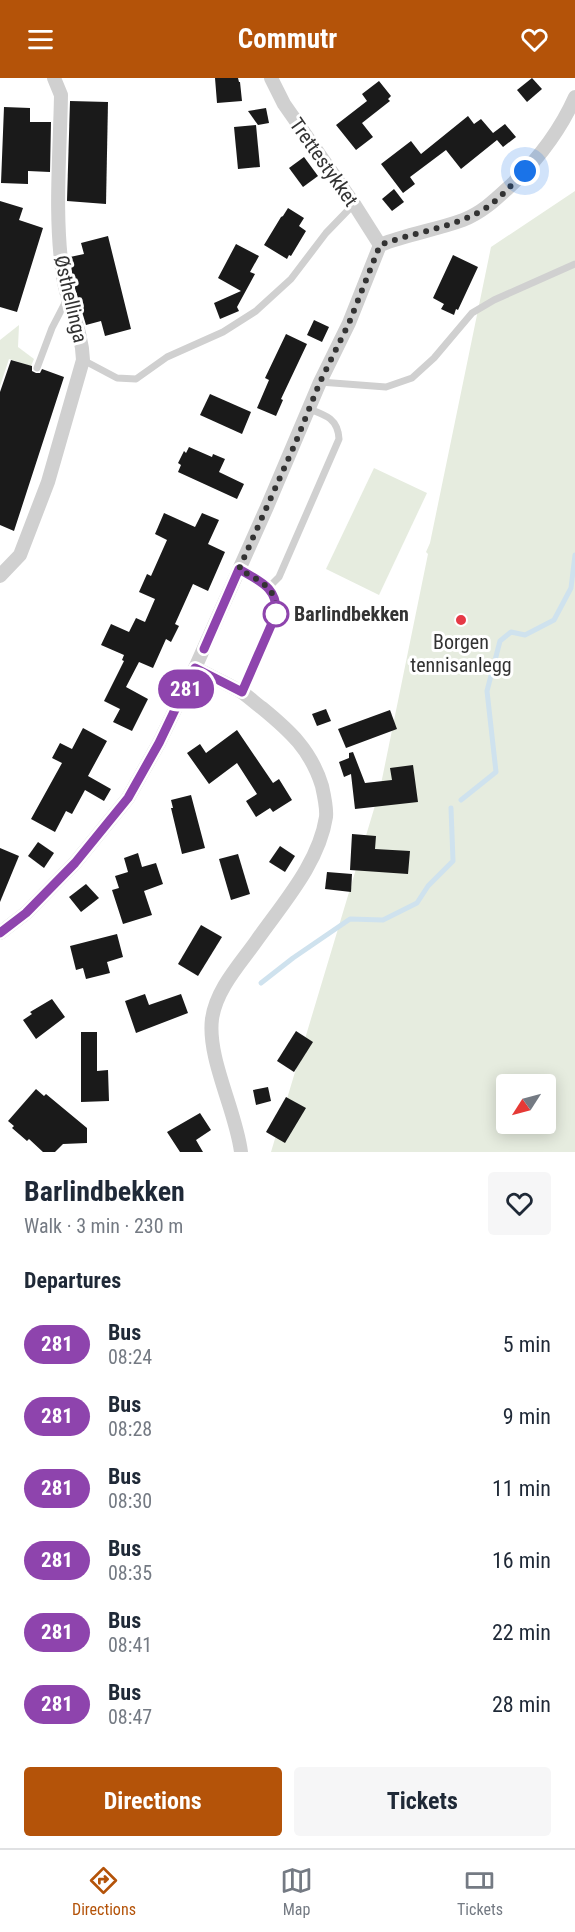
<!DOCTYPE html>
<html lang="en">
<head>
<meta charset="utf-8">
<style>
  :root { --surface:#fff; --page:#f6f6f7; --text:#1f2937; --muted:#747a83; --line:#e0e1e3; --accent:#b45309 }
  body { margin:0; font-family:"Roboto Condensed",sans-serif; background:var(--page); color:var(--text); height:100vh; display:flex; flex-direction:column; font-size:22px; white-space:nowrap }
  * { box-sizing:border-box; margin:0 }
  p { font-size:20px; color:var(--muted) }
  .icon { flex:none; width:33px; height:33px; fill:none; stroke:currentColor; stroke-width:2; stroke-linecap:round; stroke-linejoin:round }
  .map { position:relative; height:1074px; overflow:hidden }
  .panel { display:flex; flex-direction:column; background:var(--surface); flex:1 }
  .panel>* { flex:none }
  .badge { padding:0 12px; border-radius:20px; font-size:21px; line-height:39px }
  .needle { width:39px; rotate:234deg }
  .buttons { position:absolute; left:496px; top:996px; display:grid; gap:12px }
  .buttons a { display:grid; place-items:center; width:60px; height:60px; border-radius:6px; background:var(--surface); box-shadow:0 3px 15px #0003; font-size:30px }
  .you { position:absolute; width:30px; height:30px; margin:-15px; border:4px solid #fff; border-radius:50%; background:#1a73e8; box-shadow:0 0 0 9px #1a73e833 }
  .map>.badge { position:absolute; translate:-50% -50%; box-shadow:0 0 0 3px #fff }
  h2 { padding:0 24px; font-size:22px; line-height:54px }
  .round { display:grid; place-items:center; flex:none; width:63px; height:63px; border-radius:6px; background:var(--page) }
  .summary { display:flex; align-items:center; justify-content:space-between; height:102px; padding:0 24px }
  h1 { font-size:28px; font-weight:700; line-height:45px }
  .button { display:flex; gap:12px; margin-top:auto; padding:12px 24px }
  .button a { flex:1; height:69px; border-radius:6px; background:var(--accent); color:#fff; font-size:24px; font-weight:700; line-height:69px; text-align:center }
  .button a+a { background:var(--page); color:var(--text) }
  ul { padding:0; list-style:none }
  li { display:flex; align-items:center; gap:18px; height:72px; padding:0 24px }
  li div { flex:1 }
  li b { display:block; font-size:22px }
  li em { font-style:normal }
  li .badge { min-width:66px; font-weight:700; text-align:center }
  header { display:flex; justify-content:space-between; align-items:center; height:78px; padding:0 24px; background:var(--accent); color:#fff; font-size:27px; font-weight:700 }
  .dock { display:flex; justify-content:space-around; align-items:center; height:84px; border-top:2px solid var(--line); background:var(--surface); font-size:16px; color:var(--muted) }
  .dock a { display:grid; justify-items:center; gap:3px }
  .dock .current { color:var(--accent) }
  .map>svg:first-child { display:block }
  .green { fill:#e6ecdf; fill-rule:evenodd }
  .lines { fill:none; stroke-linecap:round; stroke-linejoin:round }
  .stream { stroke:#cfe2ee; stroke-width:5 }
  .building { fill:#1a1a1a }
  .lane { stroke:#d0d0d0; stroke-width:7 }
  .street { stroke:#d0d0d0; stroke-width:14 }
  .line-casing { stroke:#fff; stroke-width:14 }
  .line { stroke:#8e44ad; stroke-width:9 }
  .walk { stroke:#333; stroke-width:6; stroke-dasharray:0 10.8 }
  .stop-dot { fill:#fff; stroke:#8e44ad; stroke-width:3 }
  .poi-dot { fill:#e63946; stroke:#fff; stroke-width:2 }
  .labels { text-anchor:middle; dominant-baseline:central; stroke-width:6; stroke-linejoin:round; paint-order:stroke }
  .street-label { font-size:20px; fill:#333; stroke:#fff }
  .stop-label { font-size:20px; font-weight:bold; fill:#333; stroke:#fff; text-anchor:start }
  .poi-label { font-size:20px; fill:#333; stroke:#fff }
</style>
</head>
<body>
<header><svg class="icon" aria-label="menu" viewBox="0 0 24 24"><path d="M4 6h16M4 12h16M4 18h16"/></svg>Commutr<svg class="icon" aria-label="heart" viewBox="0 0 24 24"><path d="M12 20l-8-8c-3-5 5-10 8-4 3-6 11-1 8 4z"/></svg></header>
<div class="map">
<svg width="575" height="1074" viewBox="0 0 575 1074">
  <rect width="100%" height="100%" fill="#fff"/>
  <g class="green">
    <path d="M575,113V1074H271L380,711L428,476L426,474L430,465L491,169ZM507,1006H546V1046H507Z"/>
    <polygon points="19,247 18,269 34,281 31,288 9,281 0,308 0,262"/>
    <polygon points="374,390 427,415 379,517 326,491"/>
  </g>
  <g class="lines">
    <g class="stream">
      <polyline points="461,722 496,694 487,613 500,563 511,554 525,557 554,542 571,510 575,477"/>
      <polyline points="261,905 293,880 350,841 383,842 417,825 428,808 453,783 451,730"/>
    </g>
  </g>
  <g class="building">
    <polygon points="215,0 238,0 239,4 240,4 242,23 217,25"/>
    <polygon points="532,0 542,11 527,24 517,12"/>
    <polygon points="379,3 391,18 388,21 390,23 362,45 373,59 356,72 336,47 367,23 362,16"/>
    <polygon points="70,23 108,24 106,126 67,123"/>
    <polygon points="4,29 30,30 30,44 51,44 50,94 28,93 28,106 1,105"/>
    <polygon points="266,30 269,45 258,47 248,33"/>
    <polygon points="468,38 474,46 481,41 493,55 505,46 516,59 503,69 497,62 461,91 446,72 410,99 415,106 403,115 381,86 411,63 421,76"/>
    <polygon points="256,47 260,89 238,91 234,49"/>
    <polygon points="304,79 318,98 303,109 289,90"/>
    <polygon points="394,111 404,124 392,133 382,121"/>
    <polygon points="0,123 23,130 19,142 43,150 17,234 0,229"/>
    <polygon points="288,130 304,140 299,148 306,153 291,178 289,177 287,181 264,167 281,139 283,138"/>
    <polygon points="108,158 131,251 105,258 101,243 86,247 74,207 70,181 70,179 84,176 81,165"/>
    <polygon points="236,166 259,178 250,194 255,196 237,229 239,233 220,241 214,225 241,213 218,200"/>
    <polygon points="453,177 478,189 458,232 456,231 454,237 441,231 444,226 433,220"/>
    <polygon points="314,242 329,249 322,264 307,257"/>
    <polygon points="286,256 307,266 281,321 283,322 276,338 257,330 269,302 265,300"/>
    <polygon points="11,282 32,288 32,293 36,295 40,295 42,291 64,299 14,453 0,447 0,314"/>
    <polygon points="210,316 251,334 242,356 200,337"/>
    <polygon points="189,369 212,379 213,376 225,381 219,394 244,406 237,421 178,394 181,387 178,385 184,373 186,375"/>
    <polygon points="164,435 195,449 202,435 219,442 208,466 225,474 208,513 193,506 175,546 179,548 171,564 166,561 153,590 139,584 126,609 148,621 132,653 113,644 120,631 104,623 124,583 122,582 124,577 101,567 111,546 129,554 136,540 145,544 155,521 139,514 147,496 151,498 167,462 155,456"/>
    <polygon points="326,631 331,643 317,648 312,636"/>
    <polygon points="390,632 397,651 346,670 338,651"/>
    <polygon points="83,650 107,663 88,698 111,711 104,723 85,712 72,736 66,733 55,754 31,741 62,685 52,680 60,665 72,671"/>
    <polygon points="237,652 273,705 279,701 292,722 273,734 270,730 256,739 246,723 257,716 237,685 209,706 187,675 200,666 206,675"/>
    <polygon points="353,674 365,705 392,702 390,690 413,687 418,724 355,731 351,696 344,699 339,684 349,680 349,675"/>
    <polygon points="191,717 205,770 182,776 171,730 173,730 171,722"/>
    <polygon points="352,756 376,758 375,771 410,773 408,796 350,792"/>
    <polygon points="38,764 54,775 44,790 28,778"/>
    <polygon points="280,768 295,778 285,794 269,784"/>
    <polygon points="0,770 19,778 0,824"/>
    <polygon points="138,775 142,789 156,785 163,806 144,813 152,837 123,846 112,812 119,810 115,798 128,794 124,780"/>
    <polygon points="238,776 250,816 231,822 219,781"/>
    <polygon points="327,794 352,796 351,814 325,811"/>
    <polygon points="86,806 99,820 81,834 69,819"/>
    <polygon points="201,847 222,859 198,898 178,886"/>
    <polygon points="117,856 123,879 107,884 110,895 86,901 83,890 76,892 70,868"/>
    <polygon points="145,916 149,927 181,916 188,935 136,955 125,923"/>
    <polygon points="52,921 65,939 36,961 23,942 32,936 30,934"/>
    <polygon points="296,953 313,964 294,994 277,983"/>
    <polygon points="81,954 97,954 97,993 108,992 109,1023 81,1024"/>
    <polygon points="268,1009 271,1023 256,1027 253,1012"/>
    <polygon points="36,1011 44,1018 46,1016 87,1050 87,1065 63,1066 55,1074 43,1074 29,1061 27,1063 12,1050 14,1048 8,1043"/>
    <polygon points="286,1019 306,1030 285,1065 266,1054"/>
    <polygon points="200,1035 211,1052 196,1062 203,1074 180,1074 167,1054"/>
  </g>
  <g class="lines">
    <g class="lane">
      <polyline points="83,282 117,300 136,301 167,279 223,254 256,233 291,201 326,155 354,126"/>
      <polyline points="37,290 52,250 67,221"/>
      <polyline points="320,304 386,309 412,300 434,280 472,235 494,222 575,186"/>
      <path d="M239,491C259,503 278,509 276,536L241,614"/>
      <path d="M268,510L279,499L339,361C338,341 326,337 309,331"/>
    </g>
    <g class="street">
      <polyline points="271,0 284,26 354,126 380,167"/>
      <path d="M0,498L20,477L48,404L83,282C82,250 67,228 63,198C54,138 60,77 61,17L54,0"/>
      <path d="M195,590C210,598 226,605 240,613C248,618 255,625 262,630C290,653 311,672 322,708C324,717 327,730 326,739C319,785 283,825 257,862C241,885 216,911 212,941C207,980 236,1033 241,1074"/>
      <path d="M0,855L26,835L75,785L128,720L159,665L195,590L267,429L320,304L349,245L380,167C407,156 436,152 463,142C481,135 494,123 508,110C537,83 559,55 575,19"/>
    </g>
  </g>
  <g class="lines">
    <g class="line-casing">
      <path id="line" d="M0,855L26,835L75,785L128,720L159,665L195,590L242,614L276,536C278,509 259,503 239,491L204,571"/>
    </g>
    <use href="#line" class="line"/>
    <path class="walk" d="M276,536C278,509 259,503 239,491L295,366L320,304L349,245L380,167C414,154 452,150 483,132C499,122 512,106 525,93"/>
  </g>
  <circle class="stop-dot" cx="276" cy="536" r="12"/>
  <circle class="poi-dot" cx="461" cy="542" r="6"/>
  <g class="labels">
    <g class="street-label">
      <text transform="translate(324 84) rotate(55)">Trettestykket</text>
      <text transform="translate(71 221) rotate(77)">Østhellinga</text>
    </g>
    <g class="stop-label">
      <text x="294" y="536">Barlindbekken</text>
    </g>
    <g class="poi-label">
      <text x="461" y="564">Borgen<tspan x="461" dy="23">tennisanlegg</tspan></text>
    </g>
  </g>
</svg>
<div class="buttons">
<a><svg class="needle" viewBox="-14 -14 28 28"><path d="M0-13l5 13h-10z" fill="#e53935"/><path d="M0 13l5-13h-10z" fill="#747a83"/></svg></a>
</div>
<div class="you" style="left:525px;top:93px"></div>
<b class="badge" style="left:186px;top:611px;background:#8e44ad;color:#fff">281</b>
</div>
<section class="panel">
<div class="summary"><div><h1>Barlindbekken</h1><p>Walk · 3 min · 230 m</p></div><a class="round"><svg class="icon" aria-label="heart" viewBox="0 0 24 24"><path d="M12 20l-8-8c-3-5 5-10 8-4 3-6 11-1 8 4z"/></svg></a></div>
<h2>Departures</h2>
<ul>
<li><span class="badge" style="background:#8e44ad;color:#fff">281</span><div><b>Bus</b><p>08:24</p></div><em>5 min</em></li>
<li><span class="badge" style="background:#8e44ad;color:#fff">281</span><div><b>Bus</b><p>08:28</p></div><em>9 min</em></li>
<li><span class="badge" style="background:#8e44ad;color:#fff">281</span><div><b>Bus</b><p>08:30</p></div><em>11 min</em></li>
<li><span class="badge" style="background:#8e44ad;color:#fff">281</span><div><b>Bus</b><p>08:35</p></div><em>16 min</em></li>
<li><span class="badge" style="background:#8e44ad;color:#fff">281</span><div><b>Bus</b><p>08:41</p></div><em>22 min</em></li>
<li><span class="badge" style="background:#8e44ad;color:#fff">281</span><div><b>Bus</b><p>08:47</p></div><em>28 min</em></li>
</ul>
<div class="button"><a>Directions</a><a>Tickets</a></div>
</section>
<nav class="dock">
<a class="current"><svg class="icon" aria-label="directions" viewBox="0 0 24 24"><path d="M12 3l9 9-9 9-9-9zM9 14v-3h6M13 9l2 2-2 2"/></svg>Directions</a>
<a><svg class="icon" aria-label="map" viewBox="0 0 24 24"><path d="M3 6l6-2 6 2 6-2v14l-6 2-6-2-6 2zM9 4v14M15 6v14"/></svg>Map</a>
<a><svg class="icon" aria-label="tickets" viewBox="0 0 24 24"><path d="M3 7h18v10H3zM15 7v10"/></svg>Tickets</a>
</nav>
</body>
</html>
